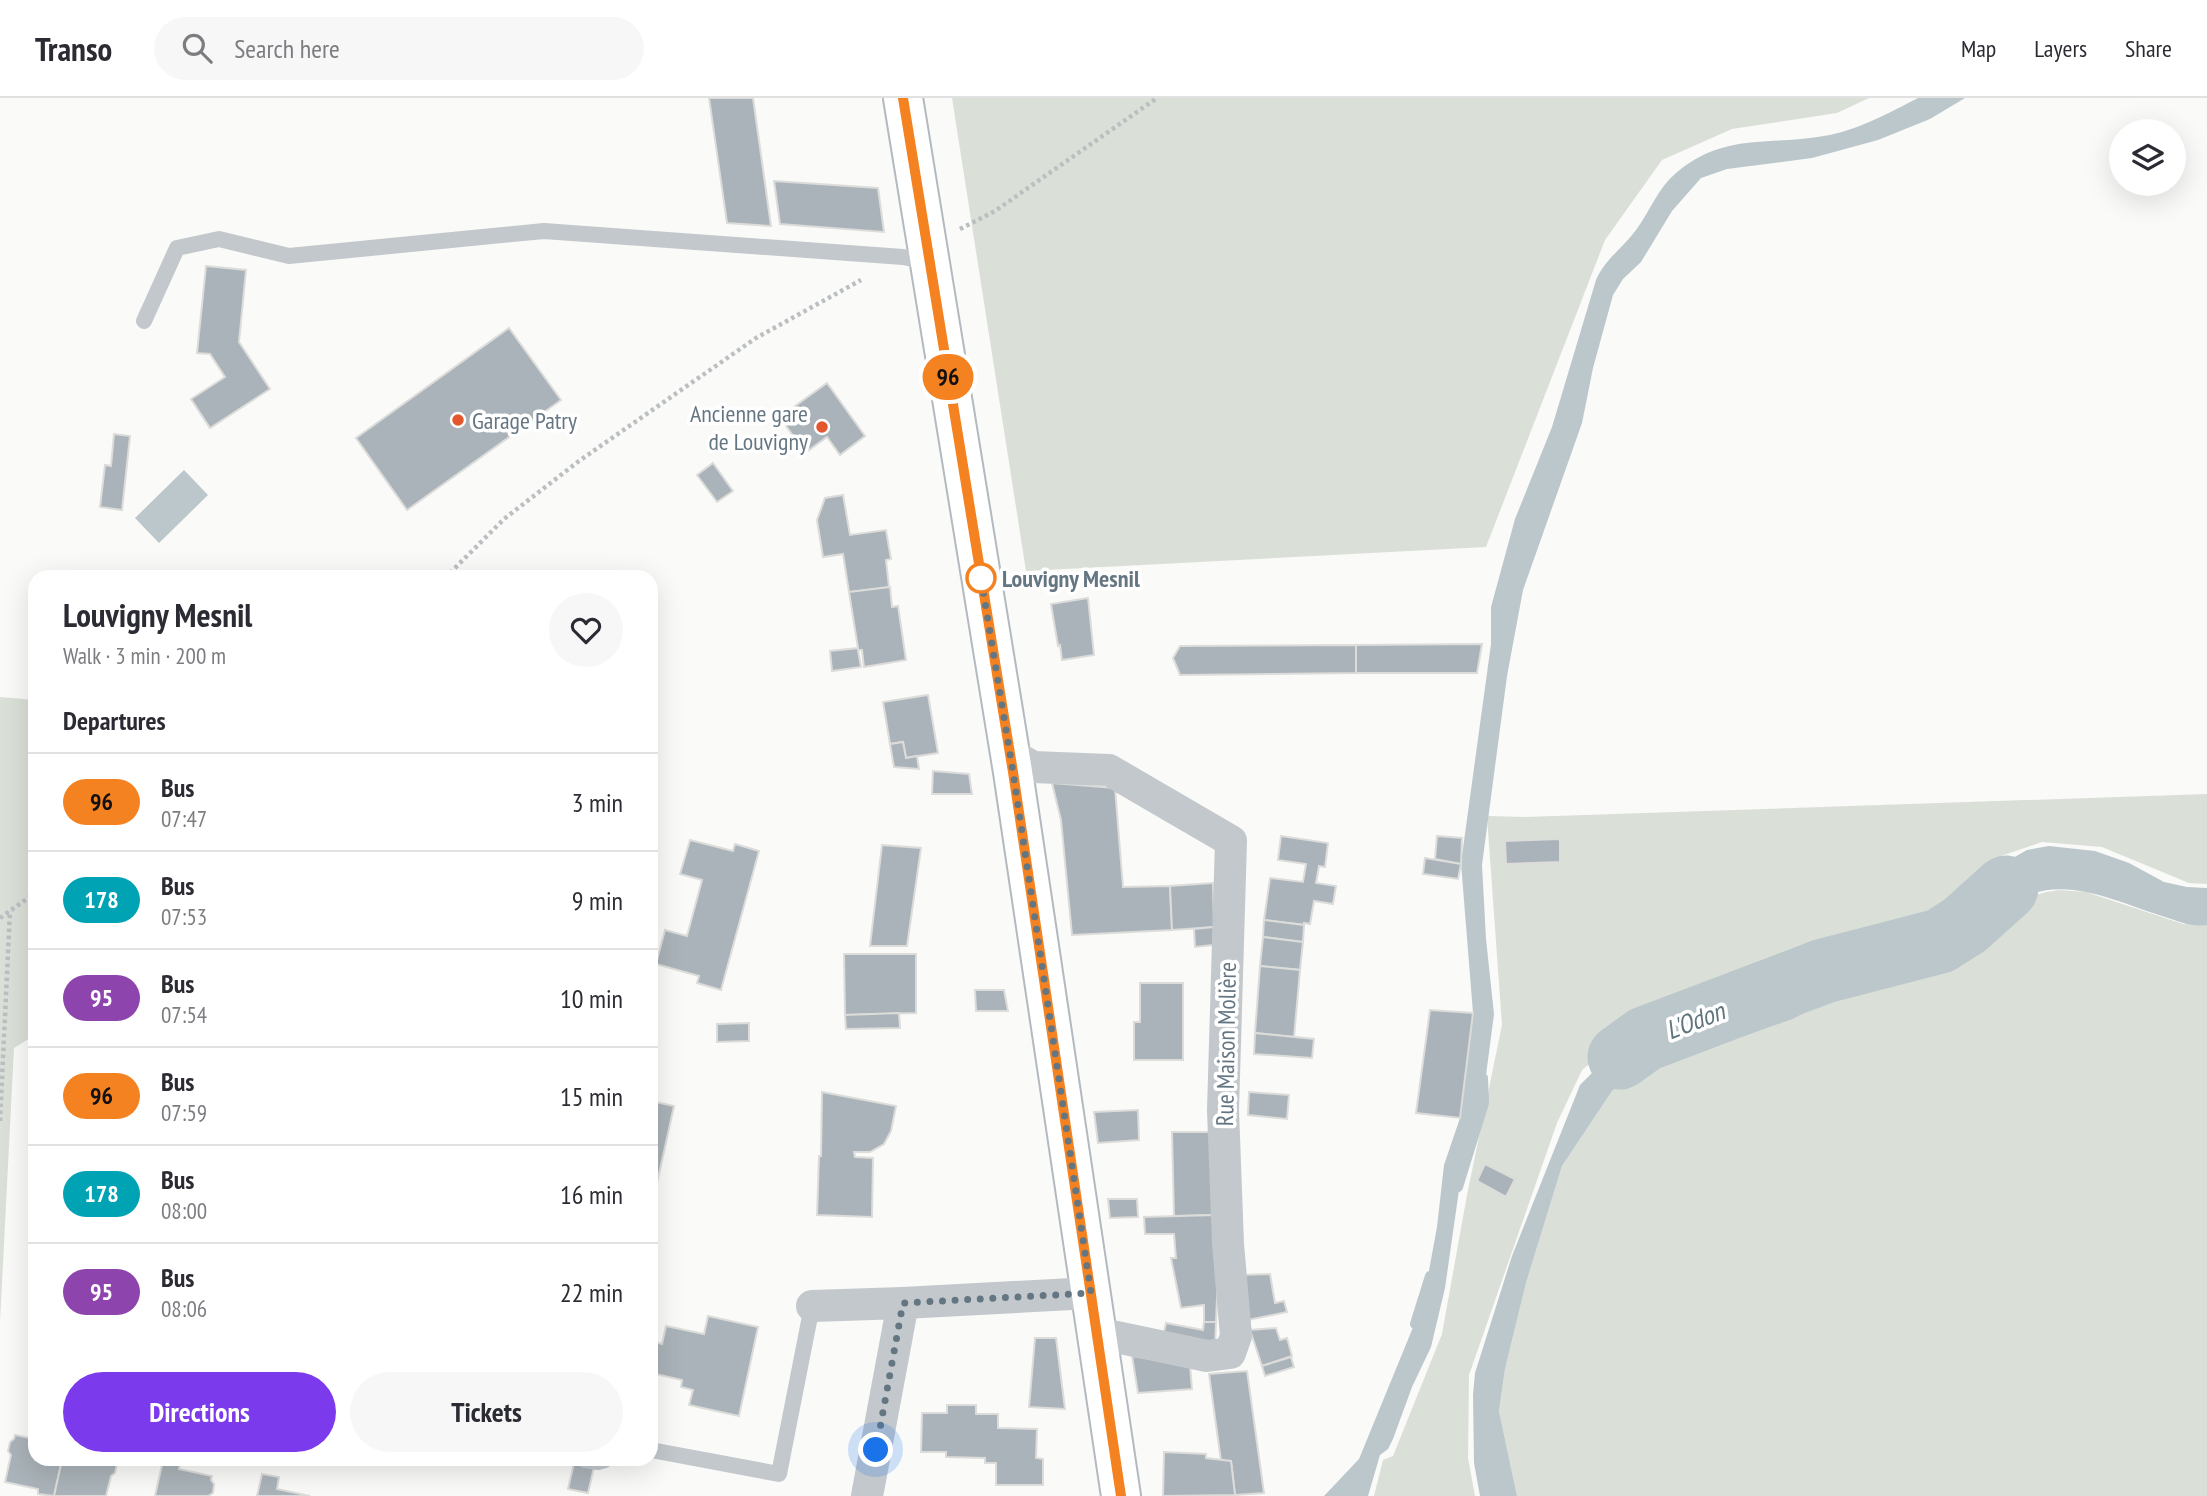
<!DOCTYPE html>
<html lang="en">
<head>
<meta charset="utf-8">
<style>
  :root { --surface:#fff; --page:#f7f7f7; --text:#2b2b33; --muted:#7c7c81; --line:#e1e1e2; --accent:#7c3aed }
  body { margin:0; font-family:"PT Sans Narrow",sans-serif; background:var(--page); color:var(--text); height:100vh; display:flex; flex-direction:column; font-size:26px; white-space:nowrap }
  * { box-sizing:border-box; margin:0 }
  p { font-size:23px; color:var(--muted) }
  .icon { flex:none; width:38px; height:38px; fill:none; stroke:currentColor; stroke-width:2; stroke-linecap:round; stroke-linejoin:round }
  .map { position:relative; flex:1; overflow:hidden }
  .details { position:absolute; left:28px; top:472px; width:630px; height:896px; display:flex; flex-direction:column; background:var(--surface); border-radius:21px; box-shadow:0 7px 28px #0002 }
  .details>* { flex:none }
  .badge { padding:0 14px; border-radius:23px; font-size:24px; line-height:46px }
  .fabs { position:absolute; left:2109px; top:21px; display:grid; gap:14px }
  .fabs a { display:grid; place-items:center; width:77px; height:77px; border-radius:50%; background:var(--surface); box-shadow:0 7px 28px #0002; font-size:35px }
  .you { position:absolute; width:35px; height:35px; margin:-18px; border:5px solid #fff; border-radius:50%; background:#1a73e8; box-shadow:0 0 0 10px #1a73e833 }
  .map>.badge { position:absolute; translate:-50% -50%; box-shadow:0 0 0 4px #fff }
  h2 { padding:0 35px; font-size:26px; line-height:63px }
  .round { display:grid; place-items:center; flex:none; width:74px; height:74px; border-radius:37px; background:var(--page) }
  .head { display:flex; align-items:center; justify-content:space-between; height:119px; padding:0 35px }
  h1 { font-size:33px; font-weight:600; line-height:52px }
  .primary-button { display:flex; gap:14px; margin-top:auto; padding:14px 35px }
  .primary-button a { flex:1; height:80px; border-radius:42px; background:var(--accent); color:#fff; font-size:28px; font-weight:600; line-height:80px; text-align:center }
  .primary-button a+a { background:var(--page); color:var(--text) }
  ul { padding:0; list-style:none }
  li { display:flex; align-items:center; gap:21px; height:98px; padding:0 35px; border-top:2px solid var(--line) }
  li div { flex:1 }
  li b { display:block; font-size:26px }
  li em { font-style:normal }
  li .badge { min-width:77px; font-weight:700; text-align:center }
  header { display:flex; align-items:center; gap:42px; box-sizing:border-box; height:98px; padding:0 35px; background:var(--surface); border-bottom:2px solid var(--line) }
  header strong { font-size:33px }
  nav { display:flex; gap:38px; margin-inline-start:auto; font-size:24px }
  .search { width:490px; height:63px; background:var(--page); display:flex; align-items:center; gap:18px; box-sizing:border-box; padding:0 24px; border-radius:38px; color:var(--muted); font-size:26px }
  .map>svg:first-child { display:block }
  .green { fill:#dadfd7 }
  .water { fill:#bbc7cb }
  .lines { fill:none; stroke-linecap:round; stroke-linejoin:round }
  .stream { stroke:#bbc7cb; stroke-width:10 }
  .river { stroke:#bbc7cb; stroke-width:65 }
  .building { fill:#aab3b9; stroke:#dcdcda; stroke-width:2 }
  .secondary-casing { stroke:#b3babf; stroke-width:42 }
  .path { stroke:#bbbfc2; stroke-width:4.5; stroke-dasharray:3.5 3.5; stroke-linecap:butt }
  .lane { stroke:#c3c8cc; stroke-width:16 }
  .street { stroke:#c3c8cc; stroke-width:32 }
  .secondary { stroke:#fff; stroke-width:38 }
  .line-casing { stroke:#fff; stroke-width:16 }
  .line { stroke:#f58220; stroke-width:10 }
  .walk { stroke:#657683; stroke-width:7; stroke-dasharray:0 12.6 }
  .poi-dot { fill:#e4572e; stroke:#fff; stroke-width:2.5 }
  .stop-dot { fill:#fff; stroke:#f58220; stroke-width:3.5 }
  .labels { text-anchor:middle; dominant-baseline:central; stroke-width:7; stroke-linejoin:round; paint-order:stroke }
  .poi-label { font-size:24px; fill:#657683; stroke:#fff; text-anchor:end }
  .stop-label { font-size:24px; font-weight:bold; fill:#657683; stroke:#fff; text-anchor:start }
  .street-label { font-size:24px; fill:#657683; stroke:#fff }
  .water-label { font-size:26px; font-style:italic; fill:#60757c; stroke:#fff }
</style>
</head>
<body>
<header>
<strong>Transo</strong>
<div class="search"><svg class="icon" aria-label="search" viewBox="0 0 24 24"><circle cx="10" cy="10" r="6"/><path d="M15 15l6 6"/></svg>Search here</div>
<nav><a>Map</a><a>Layers</a><a>Share</a></nav>
</header>
<div class="map">
<svg width="2207" height="1398" viewBox="0 0 2207 1398">
  <rect width="100%" height="100%" fill="#fafaf8"/>
  <g class="green">
    <polygon points="952,0 1869,0 1837,15 1732,31 1662,62 1605,142 1486,449 1026,473"/>
    <polygon points="0,599 35,602 35,937 14,950 0,1224"/>
    <polygon points="2207,696 2207,786 2189,785 2102,749 2042,744 2001,758 1957,821 1939,836 1877,851 1838,855 1790,869 1763,886 1668,921 1639,927 1582,972 1557,1025 1469,1277 1468,1360 1475,1398 1374,1398 1383,1362 1393,1358 1442,1236 1467,1097 1502,927 1487,718 1525,719"/>
    <path d="M2060,792L2086,794L2183,826L2207,827V1398H1517L1499,1313L1505,1271L1526,1185L1562,1068L1612,993L1636,973L1665,961L1733,942L1793,921L1842,895L1910,882L1971,860C2012,828 1994,800 2060,792Z"/>
  </g>
  <g class="water">
    <path d="M1918,0H1965L1930,21L1878,42L1812,60L1727,71L1701,80L1672,113L1641,164L1623,181L1613,197L1593,270L1582,325L1523,492L1507,578L1482,767L1486,841L1494,916L1480,1023L1462,1071L1445,1190L1431,1249L1412,1289L1393,1341L1388,1351L1380,1357L1368,1398H1324L1359,1361L1423,1205L1437,1129L1444,1067L1460,1020L1473,915L1461,765L1491,546V509L1515,421L1552,329L1596,182C1605,161 1623,150 1636,132C1650,113 1658,90 1676,75C1724,34 1769,48 1824,38C1856,33 1889,15 1918,0Z"/>
    <polygon points="184,372 208,397 159,445 135,420"/>
    <path d="M2049,748L2095,753L2129,765L2164,784L2187,789L2207,790V827C2191,829 2180,824 2165,819C2121,806 2064,775 2019,802C1998,816 1992,847 1971,860L1910,882L1842,895L1793,921L1733,942L1665,961L1636,973L1612,993L1562,1068L1526,1185L1505,1271L1499,1313L1517,1398H1480L1474,1365L1473,1297L1475,1275L1512,1158L1580,987L1607,960L1640,934L1706,919L1762,892L1789,874L1836,860L1899,856L1923,851L1956,830L1987,781L1997,769L2027,752Z"/>
  </g>
  <g class="lines">
    <g class="stream">
      <polyline points="1458,1089 1484,1005 1483,980"/>
      <polyline points="1415,1226 1430,1178"/>
    </g>
    <polyline class="river" points="1620,959 1645,941 1824,873 1940,843 1965,827 2006,790"/>
  </g>
  <g class="building">
    <polygon points="709,0 753,0 771,128 727,125"/>
    <polygon points="774,83 878,90 884,134 780,126"/>
    <polygon points="206,168 246,172 239,244 270,291 210,330 191,301 225,279 210,256 197,255"/>
    <polygon points="509,230 561,302 407,412 356,340"/>
    <polygon points="827,285 865,338 840,357 827,339 805,355 780,319"/>
    <polygon points="114,336 130,338 122,412 100,409 105,367 111,368"/>
    <polygon points="713,365 733,393 717,404 697,377"/>
    <polygon points="843,397 850,437 886,432 891,461 886,462 889,489 849,494 843,456 823,459 817,422 825,400"/>
    <polygon points="890,489 892,509 898,508 906,562 864,569 862,552 858,552 861,569 832,573 830,553 858,550 849,494"/>
    <polygon points="1088,500 1094,557 1062,562 1060,547 1058,548 1051,506"/>
    <polygon points="1482,546 1477,575 1356,575 1356,547"/>
    <polygon points="1356,547 1356,575 1180,577 1173,560 1180,548"/>
    <polygon points="928,597 938,655 906,660 903,644 890,646 883,604"/>
    <polygon points="903,644 906,660 917,658 919,671 894,669 890,646"/>
    <polygon points="933,673 969,676 972,696 932,696"/>
    <polygon points="1052,685 1115,690 1123,789 1170,788 1172,832 1072,837 1061,722"/>
    <polygon points="1281,738 1328,745 1325,769 1319,768 1316,785 1336,788 1333,806 1314,803 1310,826 1304,825 1304,827 1264,822 1270,780 1303,784 1306,766 1278,762"/>
    <polygon points="1437,738 1462,740 1461,766 1435,761"/>
    <polygon points="1560,741 1560,764 1506,766 1505,743"/>
    <polygon points="690,742 733,753 735,746 759,753 721,892 697,885 699,878 656,866 665,832 687,838 702,782 680,776"/>
    <polygon points="882,747 921,750 907,848 870,848"/>
    <polygon points="1425,760 1461,766 1458,781 1423,776"/>
    <polygon points="1213,785 1214,829 1172,832 1170,788"/>
    <polygon points="1264,822 1304,827 1303,844 1263,839"/>
    <polygon points="1214,829 1213,847 1195,849 1194,831"/>
    <polygon points="1263,839 1303,844 1300,872 1260,868"/>
    <polygon points="844,856 916,856 916,915 845,917"/>
    <polygon points="1260,868 1300,872 1294,939 1255,935"/>
    <polygon points="1140,885 1183,885 1183,962 1134,962 1134,924 1140,924"/>
    <polygon points="975,892 1004,892 1008,913 976,913"/>
    <polygon points="1430,912 1473,915 1460,1020 1416,1015"/>
    <polygon points="899,915 900,930 846,931 845,917"/>
    <polygon points="749,925 749,943 717,944 717,926"/>
    <polygon points="1255,935 1314,941 1312,960 1254,956"/>
    <polygon points="822,994 896,1008 891,1033 884,1046 870,1054 854,1054 855,1059 873,1060 872,1119 817,1117 819,1058 821,1058"/>
    <polygon points="1249,994 1289,997 1287,1021 1248,1017"/>
    <polygon points="651,1003 674,1008 651,1112"/>
    <polygon points="1138,1012 1139,1042 1098,1045 1094,1014"/>
    <polygon points="1172,1034 1211,1034 1215,1117 1174,1118"/>
    <polygon points="1485,1066 1515,1081 1506,1099 1477,1083"/>
    <polygon points="1108,1101 1137,1101 1138,1119 1110,1120"/>
    <polygon points="1215,1117 1219,1151 1216,1224 1204,1224 1204,1207 1181,1210 1171,1160 1176,1160 1174,1136 1145,1136 1144,1119"/>
    <polygon points="1270,1176 1275,1205 1284,1203 1287,1214 1248,1222 1238,1177"/>
    <polygon points="708,1218 758,1229 739,1318 689,1307 693,1292 681,1289 682,1282 651,1275 655,1244 662,1246 666,1228 704,1236"/>
    <polygon points="1204,1224 1216,1224 1215,1248 1163,1238 1166,1225 1203,1232"/>
    <polygon points="1276,1230 1280,1242 1287,1240 1292,1258 1262,1268 1250,1232"/>
    <polygon points="1035,1240 1056,1240 1065,1311 1029,1309"/>
    <polygon points="1132,1258 1190,1267 1192,1291 1138,1295"/>
    <polygon points="1291,1259 1294,1269 1265,1278 1262,1268"/>
    <polygon points="1247,1273 1264,1395 1235,1397 1231,1363 1221,1363 1209,1276"/>
    <polygon points="947,1307 976,1307 976,1316 998,1316 998,1330 1037,1331 1036,1360 1043,1361 1043,1387 996,1387 996,1365 985,1365 985,1360 946,1359 946,1354 921,1354 922,1315 947,1315"/>
    <polygon points="15,1337 35,1341 35,1362 62,1362 54,1398 38,1396 38,1391 5,1384 11,1357 8,1353 10,1344 14,1341"/>
    <polygon points="1164,1354 1206,1356 1206,1360 1231,1363 1235,1397 1163,1398"/>
    <polygon points="62,1362 114,1362 117,1366 115,1375 111,1378 106,1398 54,1398"/>
    <polygon points="163,1362 181,1362 179,1371 212,1378 211,1382 214,1386 213,1395 208,1398 155,1398"/>
    <polygon points="574,1365 594,1369 588,1395 568,1391"/>
    <polygon points="262,1376 279,1379 277,1391 310,1398 257,1398"/>
  </g>
  <g class="lines">
    <g class="secondary-casing">
      <polyline id="secondary" points="903,0 1013,674 1121,1398"/>
    </g>
    <g class="path">
      <polyline points="960,131 995,113 1157,0"/>
      <polyline points="445,480 504,421 579,363 756,240 861,182"/>
      <polyline points="0,820 35,795"/>
      <polyline points="0,1023 10,813"/>
    </g>
    <g class="lane">
      <polyline points="144,223 177,150 219,141 289,158 544,133 903,159 928,164"/>
      <polyline points="651,1352 779,1376 812,1208"/>
      <polyline points="585,1362 598,1364 605,1362"/>
    </g>
    <g class="street">
      <polyline points="1010,656 1033,669 1109,672 1231,743 1223,1012 1228,1146 1236,1238 1230,1255 1207,1258 1097,1235"/>
      <polyline points="812,1208 903,1205"/>
      <polyline points="867,1398 903,1205 1091,1195"/>
    </g>
    <use href="#secondary" class="secondary"/>
  </g>
  <g class="lines">
    <g class="line-casing">
      <polyline id="line" points="903,0 1013,674 1121,1398"/>
    </g>
    <use href="#line" class="line"/>
    <polyline class="walk" points="876,1352 903,1205 1091,1195 1013,674 981,480"/>
  </g>
  <g class="poi-dot">
    <circle cx="458" cy="322" r="7"/>
    <circle cx="822" cy="329" r="7"/>
  </g>
  <circle class="stop-dot" cx="981" cy="480" r="14"/>
  <g class="labels">
    <g class="poi-label">
      <text x="808" y="315">Ancienne gare<tspan x="808" dy="28">de Louvigny</tspan></text>
      <text x="472" y="322" text-anchor="start">Garage Patry</text>
    </g>
    <g class="stop-label">
      <text x="1002" y="480">Louvigny Mesnil</text>
    </g>
    <g class="street-label">
      <text transform="translate(1226 946) rotate(-89)">Rue Maison Molière</text>
    </g>
    <g class="water-label">
      <text transform="translate(1695 922) rotate(-21)">L'Odon</text>
    </g>
  </g>
</svg>
<div class="fabs">
<a><svg class="icon" aria-label="layers" viewBox="0 0 24 24"><path d="M12 4l9 5-9 5-9-5zM3 14l9 5 9-5"/></svg></a>
</div>
<div class="you" style="left:876px;top:1352px"></div>
<b class="badge" style="left:948px;top:279px;background:#f58220;color:#111">96</b>
<section class="details">
<div class="head"><div><h1>Louvigny Mesnil</h1><p>Walk · 3 min · 200 m</p></div><a class="round"><svg class="icon" aria-label="heart" viewBox="0 0 24 24"><path d="M12 20l-8-8c-3-5 5-10 8-4 3-6 11-1 8 4z"/></svg></a></div>
<h2>Departures</h2>
<ul>
<li><span class="badge" style="background:#f58220;color:#111">96</span><div><b>Bus</b><p>07:47</p></div><em>3 min</em></li>
<li><span class="badge" style="background:#00a3b4;color:#fff">178</span><div><b>Bus</b><p>07:53</p></div><em>9 min</em></li>
<li><span class="badge" style="background:#8e44ad;color:#fff">95</span><div><b>Bus</b><p>07:54</p></div><em>10 min</em></li>
<li><span class="badge" style="background:#f58220;color:#111">96</span><div><b>Bus</b><p>07:59</p></div><em>15 min</em></li>
<li><span class="badge" style="background:#00a3b4;color:#fff">178</span><div><b>Bus</b><p>08:00</p></div><em>16 min</em></li>
<li><span class="badge" style="background:#8e44ad;color:#fff">95</span><div><b>Bus</b><p>08:06</p></div><em>22 min</em></li>
</ul>
<div class="primary-button"><a>Directions</a><a>Tickets</a></div>
</section>
</div>
</body>
</html>
